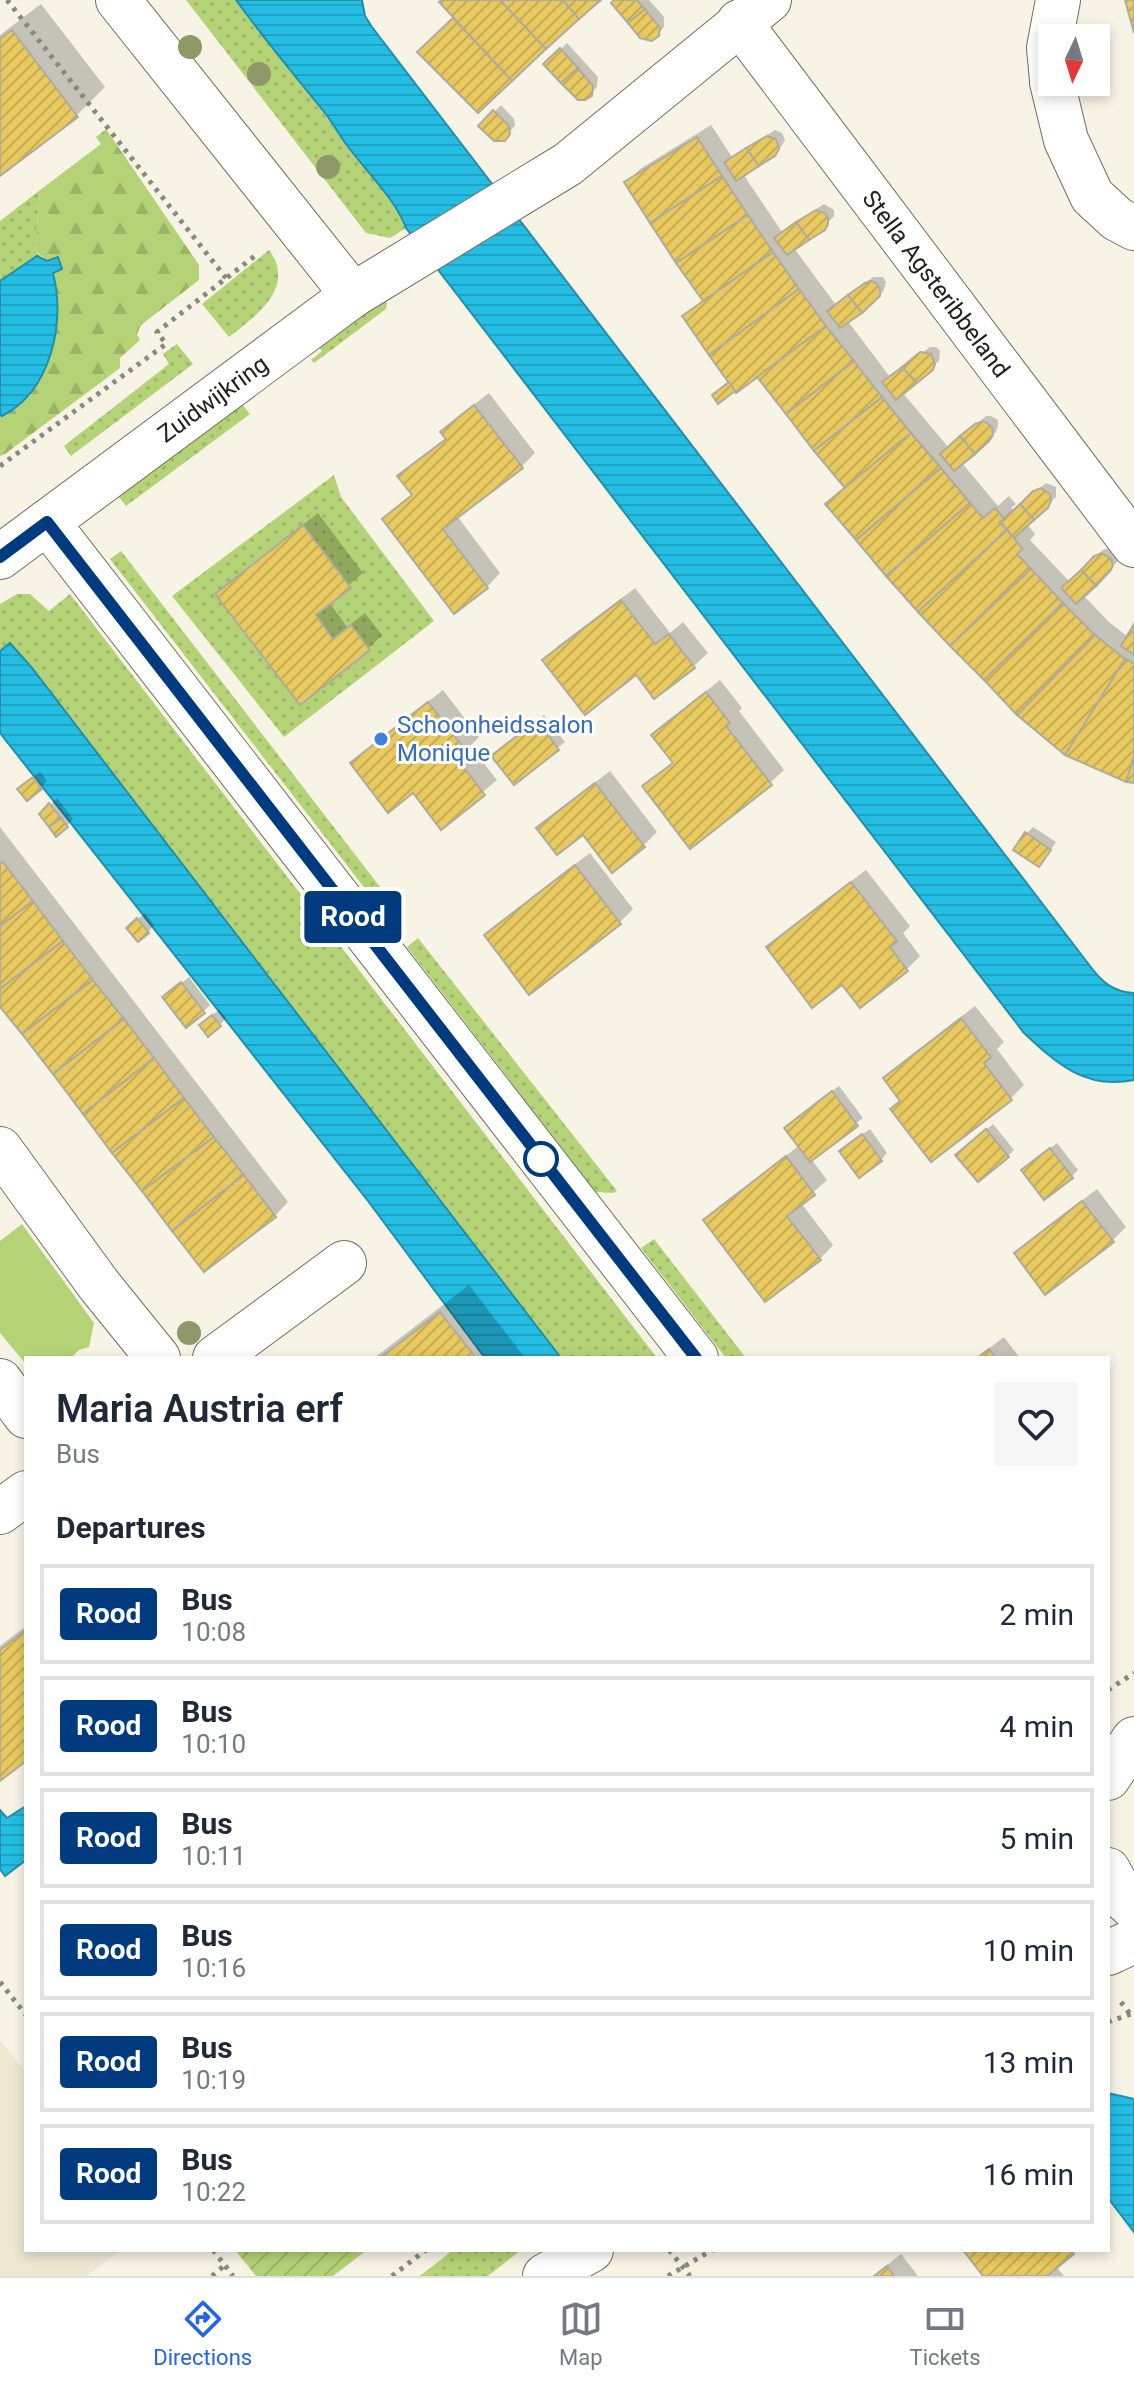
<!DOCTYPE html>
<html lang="en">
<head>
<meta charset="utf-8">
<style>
  :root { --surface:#fff; --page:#f6f6f7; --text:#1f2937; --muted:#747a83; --line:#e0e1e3; --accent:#2563eb }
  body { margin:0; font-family:Roboto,sans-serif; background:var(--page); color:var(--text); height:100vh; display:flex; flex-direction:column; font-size:30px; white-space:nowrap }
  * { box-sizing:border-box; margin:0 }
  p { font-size:26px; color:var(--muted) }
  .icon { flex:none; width:44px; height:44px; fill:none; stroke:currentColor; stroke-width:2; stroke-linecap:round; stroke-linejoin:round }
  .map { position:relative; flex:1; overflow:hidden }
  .details { position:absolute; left:24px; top:1356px; width:1086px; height:896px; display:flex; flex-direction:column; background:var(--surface); border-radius:0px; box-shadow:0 4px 12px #0003 }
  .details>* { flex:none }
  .badge { padding:0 16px; border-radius:6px; font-size:28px; line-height:52px }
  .needle { width:52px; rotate:184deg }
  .fabs { position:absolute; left:1038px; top:24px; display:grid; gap:16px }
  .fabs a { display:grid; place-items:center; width:72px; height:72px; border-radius:0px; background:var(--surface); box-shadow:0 4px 12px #0003; font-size:40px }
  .map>.badge { position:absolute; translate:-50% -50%; box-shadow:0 0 0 4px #fff }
  h2 { padding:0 32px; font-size:30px; line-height:72px }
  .round { display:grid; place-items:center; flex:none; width:84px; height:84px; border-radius:0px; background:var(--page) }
  .overview { display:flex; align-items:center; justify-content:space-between; height:136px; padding:0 32px }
  h1 { font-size:38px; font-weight:600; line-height:60px }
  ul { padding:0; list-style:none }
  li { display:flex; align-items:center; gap:24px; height:100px; margin:0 16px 12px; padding:0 16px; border:4px solid var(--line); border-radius:0px }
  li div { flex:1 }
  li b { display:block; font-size:30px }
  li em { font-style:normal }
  li .badge { min-width:88px; font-weight:700; text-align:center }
  .tab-bar { display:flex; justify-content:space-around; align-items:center; height:112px; border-top:2px solid var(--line); background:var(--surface); font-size:22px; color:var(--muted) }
  .tab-bar a { display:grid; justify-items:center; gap:4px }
  .tab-bar .current { color:var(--accent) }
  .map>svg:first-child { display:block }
  .built { fill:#eee8d3 }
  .grass { fill:url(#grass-dots) }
  .forest { fill:url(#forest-firs) }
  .park { fill:#b4d376 }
  .garden { fill:url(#garden-furrows) }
  .water { fill:url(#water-rules); stroke:#248ea8; stroke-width:2 }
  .shadow { fill:#0003 }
  .building { fill:url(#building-hatch); stroke:#afac9f; stroke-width:2 }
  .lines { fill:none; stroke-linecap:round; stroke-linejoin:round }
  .minor-casing { stroke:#726f63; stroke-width:46 }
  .path { stroke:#8b887e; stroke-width:5; stroke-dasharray:4 6; stroke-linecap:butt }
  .minor { stroke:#fff; stroke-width:44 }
  .tree { fill:#8e9868 }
  .line-casing { stroke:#fff; stroke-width:18 }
  .line { stroke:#003b80; stroke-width:12 }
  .shop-dot { fill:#3f7fe0; stroke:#fff; stroke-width:3 }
  .stop-dot { fill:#fff; stroke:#003b80; stroke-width:4 }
  .labels { text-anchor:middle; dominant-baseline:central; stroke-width:6; stroke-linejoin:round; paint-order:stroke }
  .street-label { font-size:24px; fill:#23211c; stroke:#fff }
  .shop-label { font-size:24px; fill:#366cbe; stroke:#fff; text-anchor:start }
</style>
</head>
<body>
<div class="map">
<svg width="1134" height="2276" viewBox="0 0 1134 2276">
  <defs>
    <pattern id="grass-dots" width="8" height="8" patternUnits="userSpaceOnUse" patternTransform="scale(2)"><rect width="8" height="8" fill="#b4d376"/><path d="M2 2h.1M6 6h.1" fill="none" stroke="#9ab566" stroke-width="1.8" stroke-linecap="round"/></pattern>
    <pattern id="forest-firs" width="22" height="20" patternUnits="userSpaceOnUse" patternTransform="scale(2)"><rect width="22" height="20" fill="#b4d376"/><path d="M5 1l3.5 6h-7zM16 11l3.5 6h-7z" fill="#9ab566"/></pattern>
    <pattern id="garden-furrows" width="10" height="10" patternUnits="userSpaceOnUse" patternTransform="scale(2)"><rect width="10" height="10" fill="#b4d376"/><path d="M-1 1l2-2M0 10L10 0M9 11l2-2" fill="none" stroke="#9ab566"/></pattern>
    <pattern id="water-rules" width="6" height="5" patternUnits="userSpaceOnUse" patternTransform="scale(2)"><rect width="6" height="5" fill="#24bde4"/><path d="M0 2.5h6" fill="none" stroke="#20a2c3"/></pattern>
    <pattern id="building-hatch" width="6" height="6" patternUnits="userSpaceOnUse" patternTransform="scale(2)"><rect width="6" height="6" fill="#e7c95f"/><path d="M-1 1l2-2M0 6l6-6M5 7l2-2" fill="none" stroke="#c6ac52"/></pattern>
  </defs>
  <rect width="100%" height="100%" fill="#f7f3e5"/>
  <polygon class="built" points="0,2040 26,2073 26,2250 121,2250 86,2276 0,2276"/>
  <g class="grass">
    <polygon points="186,0 236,0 401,213 406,228 390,238 366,233"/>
    <polygon points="40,190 35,250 42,257 37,256 32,258 0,281 0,221"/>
    <path d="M269,250C297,288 255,316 229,337L202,304Z"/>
    <polygon points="384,297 387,302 386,309 314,363 311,360 322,351 313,341"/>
    <polygon points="177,344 193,364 71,456 64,446 169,364 163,354"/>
    <polygon points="237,398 250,414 126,506 114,491"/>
    <polygon points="334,475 341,497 434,621 284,737 172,596"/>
    <polygon points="121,551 387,896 377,904 110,559"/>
    <polygon points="17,594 30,594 49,611 70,594 657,1358 561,1358 32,668 10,643 0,651 0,604"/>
    <polygon points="418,938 617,1191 613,1193 596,1192 407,947"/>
    <polygon points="654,1239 746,1358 726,1358 641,1248"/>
    <polygon points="453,2250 521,2250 488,2276 420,2276"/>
  </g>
  <polygon class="forest" points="106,129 199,265 199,280 141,325 137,334 140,340 120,358 120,368 5,454 0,456 0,414 3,415 58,300 53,272 61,269 47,261 35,250 40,190 101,144 96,137"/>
  <polygon class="park" points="22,1224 94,1323 89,1347 79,1350 71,1358 26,1358 26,1364 0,1333 0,1241"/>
  <polygon class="garden" points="235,2250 367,2250 333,2276 256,2276"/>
  <g class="water">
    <path d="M236,0H362L365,16L372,27L1090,966C1102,982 1113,992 1134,993V1080C1086,1090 1057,1064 1024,1033L406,228C396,200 367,172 349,148C341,138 335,127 328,117C297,78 265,40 236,0Z"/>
    <path d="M37,256L47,261L58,257L62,269L53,273C66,322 51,391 2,416L0,414V281Z"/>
    <polygon points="10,643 32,668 561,1358 485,1358 368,1201 0,733 0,651"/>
    <polygon points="26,1806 26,1860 5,1876 0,1869 0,1810 7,1818"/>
    <polygon points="1108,2093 1134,2099 1134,2232 1108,2198"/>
  </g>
  <g class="shadow">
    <polygon points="617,0 649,0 664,17 664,27 653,38"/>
    <polygon points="41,4 105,87 77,115 0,174 0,35"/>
    <polygon points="567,43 598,77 597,87 590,94 546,64"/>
    <polygon points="501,105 514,119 515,125 504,139 481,126"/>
    <polygon points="711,125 732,157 775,130 782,133 785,140 781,147 773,154 743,174 782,232 824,204 834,210 834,216 823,228 794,248 836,305 873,277 883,277 886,282 883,292 847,320 890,377 930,347 936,347 940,351 939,361 902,392 949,448 986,416 991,416 998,420 998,426 996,432 961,462 998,506 1009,496 1016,504 1011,508 1015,510 1046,483 1056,487 1056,497 1027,524 1035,534 1030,540 1070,582 1103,550 1108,548 1117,552 1117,562 1083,595 1108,621 1128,637 1134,629 1134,781 846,487 758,374 731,381 684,317 704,299 626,183 640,169"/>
    <polygon points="489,393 535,453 521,467 457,516 500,573 487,587 385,519 414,494 400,476 413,463 447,437 443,432 456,418"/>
    <polygon points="318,513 363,573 329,602 347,627 365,613 382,635 369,648 300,703 217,595 231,581"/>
    <polygon points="635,588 670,633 683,622 708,653 694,666 655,697 636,672 545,660 558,646"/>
    <polygon points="720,680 742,708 739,711 784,770 770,783 645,787 674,761 653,735 667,722"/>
    <polygon points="443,690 479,737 470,746 497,780 441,827 413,791 352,763 366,750"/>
    <polygon points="544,715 565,742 514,782 501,749"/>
    <polygon points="610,771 657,832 643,846 583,832 539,828 552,815"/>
    <polygon points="40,772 47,781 41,787 26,783"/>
    <polygon points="57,798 73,819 67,826 41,814"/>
    <polygon points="0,827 288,1202 275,1216 0,1003"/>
    <polygon points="1033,827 1056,842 1045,858 1026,834"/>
    <polygon points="590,853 633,909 620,922 530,992 486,936 500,922"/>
    <polygon points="866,870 910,926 903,933 920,956 907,969 860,1005 842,982 769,948 782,934"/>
    <polygon points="145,913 154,925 148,932 135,921"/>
    <polygon points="189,977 210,1005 203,1012 172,991"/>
    <polygon points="975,1006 1004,1042 997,1049 1024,1085 1011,1098 902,1100 886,1078 899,1065"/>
    <polygon points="219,1010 226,1018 220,1025 208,1018"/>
    <polygon points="839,1086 863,1118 811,1159 827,1180 801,1203 833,1245 820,1259 705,1220 719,1207 800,1145 793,1122"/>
    <polygon points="993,1124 1014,1150 1008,1156 964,1148"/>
    <polygon points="870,1129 887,1153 881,1160 848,1145"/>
    <polygon points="1057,1143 1078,1170 1071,1177 1030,1164"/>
    <polygon points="1097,1189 1126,1227 1113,1240 1017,1254 1030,1240"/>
    <polygon points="469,1285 525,1358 374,1358"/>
    <polygon points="1004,1337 1020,1358 976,1358"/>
    <polygon points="26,1626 26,1759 0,1779 0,1646"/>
    <polygon points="966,2250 1076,2250 1056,2266 1064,2276 986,2276"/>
    <polygon points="901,2254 918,2276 873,2276"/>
  </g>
  <g class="building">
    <polygon points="442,0 500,0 546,49 512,81 439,2"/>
    <polygon points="500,0 563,0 579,19 546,49"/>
    <polygon points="563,0 601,0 579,19"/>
    <polygon points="614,0 637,0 645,9 628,23 611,3"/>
    <polygon points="1125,0 1134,0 1134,33"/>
    <polygon points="645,9 660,28 659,36 652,41 640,38 628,23"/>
    <polygon points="453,18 512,81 478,113 417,52"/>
    <polygon points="12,30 78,117 0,176 0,39"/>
    <polygon points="560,48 578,68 561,83 543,64"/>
    <polygon points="578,68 593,86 592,96 585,100 578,100 561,83"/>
    <polygon points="493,110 509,126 510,134 505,141 494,141 478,126"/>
    <polygon points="767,136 776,139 779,149 775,156 759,166 746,148"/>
    <polygon points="697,137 722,176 650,223 624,182"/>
    <polygon points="746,148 759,166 736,181 724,162"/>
    <polygon points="722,176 748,215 676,263 650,223"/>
    <polygon points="816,210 825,213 828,217 828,224 825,230 809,240 796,222"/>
    <polygon points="748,215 773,252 703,301 676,263"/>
    <polygon points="796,222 809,240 787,255 774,238"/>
    <polygon points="773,252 799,289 709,355 682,316"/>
    <polygon points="871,281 876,283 880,288 880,296 862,313 848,295 865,283"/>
    <polygon points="799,289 826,326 736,393 709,355"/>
    <polygon points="848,295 862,313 840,328 827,311"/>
    <polygon points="826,326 854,361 786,414 757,377"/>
    <polygon points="920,352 931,354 935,364 933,370 917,383 902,367"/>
    <polygon points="854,361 882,397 814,451 786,414"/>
    <polygon points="902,367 917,383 896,400 882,382"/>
    <polygon points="729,382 735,391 718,404 712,395"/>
    <polygon points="882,397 911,433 845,488 814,451"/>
    <polygon points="474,405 523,468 443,529 488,588 454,614 382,519 412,495 397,476 446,439 440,432"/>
    <polygon points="984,421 992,427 993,435 989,441 975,454 960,436 975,424"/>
    <polygon points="911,433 941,468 856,540 825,504"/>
    <polygon points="960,436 975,454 954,471 940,454"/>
    <polygon points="941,468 970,503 886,576 856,540"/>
    <polygon points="1041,488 1050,494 1051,501 1048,508 1034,520 1020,504 1033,491"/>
    <polygon points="970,503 983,518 995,508 1004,518 1000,522 1007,530 918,612 886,576"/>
    <polygon points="1020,504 1034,520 1014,538 1000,522"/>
    <polygon points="303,525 351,588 316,615 333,639 351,625 370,650 300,705 215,594"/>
    <polygon points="1007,530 1023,549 1017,554 1031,569 950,646 918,612"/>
    <polygon points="1102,553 1111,559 1113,565 1111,570 1096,586 1081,570 1094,556"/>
    <polygon points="1031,569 1063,603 984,680 950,646"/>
    <polygon points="1081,570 1096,586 1076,604 1061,588"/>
    <polygon points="621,600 655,644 669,634 695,668 654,699 636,675 585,715 542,660"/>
    <polygon points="1063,603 1095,635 1017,715 984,680"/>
    <polygon points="1134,624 1134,655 1121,646"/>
    <polygon points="1095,635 1125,659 1065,755 1017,715"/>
    <polygon points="1125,659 1134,663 1134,756 1126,782 1065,755"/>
    <polygon points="706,692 730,723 726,726 772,785 690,849 642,786 673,763 651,735"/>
    <polygon points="428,702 467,752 457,759 485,795 441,830 413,793 388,813 350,763"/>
    <polygon points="537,720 559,750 514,785 491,756"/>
    <polygon points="1134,756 1134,783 1126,782"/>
    <polygon points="33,777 42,789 27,801 17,789"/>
    <polygon points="595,783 645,847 612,873 583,835 557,855 536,828"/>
    <polygon points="49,803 61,818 49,827 39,814"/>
    <polygon points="61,818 68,827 56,837 49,827"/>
    <polygon points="1025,832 1051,850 1039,867 1013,850"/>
    <polygon points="3,862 33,901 0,926 0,864"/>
    <polygon points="575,865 621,924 529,995 484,935"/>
    <polygon points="851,882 897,941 890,947 908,971 860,1008 842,985 812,1008 766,947"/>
    <polygon points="33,901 63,941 0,989 0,926"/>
    <polygon points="137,918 149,933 138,942 126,928"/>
    <polygon points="63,941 93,980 22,1034 0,1007 0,989"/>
    <polygon points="93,980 124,1019 53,1074 22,1034"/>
    <polygon points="181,982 205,1013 186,1028 162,997"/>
    <polygon points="212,1015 221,1026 208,1037 199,1025"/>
    <polygon points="961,1018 991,1057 984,1063 1012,1100 931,1162 890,1109 900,1101 883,1078"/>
    <polygon points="124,1019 154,1058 83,1114 53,1074"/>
    <polygon points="154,1058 184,1098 112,1153 83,1114"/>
    <polygon points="832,1091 858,1126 810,1162 784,1128"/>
    <polygon points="184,1098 214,1137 142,1191 112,1153"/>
    <polygon points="986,1129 1009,1157 978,1182 955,1155"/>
    <polygon points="862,1134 882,1161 859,1178 839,1151"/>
    <polygon points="214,1137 244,1175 172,1231 142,1191"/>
    <polygon points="1050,1148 1073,1178 1044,1200 1021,1170"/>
    <polygon points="786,1156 815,1195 787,1216 821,1260 765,1302 703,1220"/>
    <polygon points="244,1175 276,1217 204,1272 172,1231"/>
    <polygon points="1082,1201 1114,1242 1045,1295 1014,1253"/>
    <polygon points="440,1312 476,1358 380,1358"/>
    <polygon points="989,1349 996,1358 977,1358"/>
    <polygon points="26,1630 26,1761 0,1781 0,1650"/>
    <polygon points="963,2250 1071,2250 1074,2254 1047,2276 983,2276"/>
    <polygon points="887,2266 894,2276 874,2276"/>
  </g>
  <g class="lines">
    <g class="minor-casing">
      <g id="minor">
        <polyline points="118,0 353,295"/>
        <polyline points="739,22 1134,545"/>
        <polyline points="1052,80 1049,48 1058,0"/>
        <polyline points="1052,82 1066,140 1092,196 1117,219 1134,228"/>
        <polyline points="47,522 696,1358"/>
        <polyline points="0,557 353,295 568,164 769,0"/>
        <polyline points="0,1149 99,1285 158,1358"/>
        <polyline points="215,1358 344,1263"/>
        <polyline points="0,1381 26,1416"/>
        <polyline points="0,1512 26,1493"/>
        <polyline points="1108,1778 1134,1739"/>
        <polyline points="1108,1870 1124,1899 1134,1908"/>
        <polyline points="1108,1953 1134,1941"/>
        <polyline points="545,2276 591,2250"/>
      </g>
    </g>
    <g class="path">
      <polyline points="7,0 226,278"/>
      <polyline points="0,466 166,344 157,332 256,255"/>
      <polyline points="1108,1690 1134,1673"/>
      <polyline points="0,1982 26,2015"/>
      <polyline points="1121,2002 1130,2014"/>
      <polyline points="1108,2022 1134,2013"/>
      <polyline points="213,2250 233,2276"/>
      <polyline points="669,2250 690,2276"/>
      <polyline points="212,2276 225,2265"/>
      <polyline points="392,2276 426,2250"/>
      <polyline points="668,2276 712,2250"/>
    </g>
    <use href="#minor" class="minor"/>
  </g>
  <g class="tree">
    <circle cx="190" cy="47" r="12"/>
    <circle cx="259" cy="74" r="12"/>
    <circle cx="328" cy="167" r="12"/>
    <circle cx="189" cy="1333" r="12"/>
  </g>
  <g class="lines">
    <g class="line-casing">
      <polyline id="line" points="0,557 47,522 696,1358"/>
    </g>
    <use href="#line" class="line"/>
  </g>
  <circle class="shop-dot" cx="381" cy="739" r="8"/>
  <circle class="stop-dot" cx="541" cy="1159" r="16"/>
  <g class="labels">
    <g class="street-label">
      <text transform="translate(936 284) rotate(53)">Stella Agsteribbeland</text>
      <text transform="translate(213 399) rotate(-36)">Zuidwijkring</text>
    </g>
    <g class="shop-label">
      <text x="397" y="725">Schoonheidssalon<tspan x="397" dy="28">Monique</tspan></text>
    </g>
  </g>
</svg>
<div class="fabs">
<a><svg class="needle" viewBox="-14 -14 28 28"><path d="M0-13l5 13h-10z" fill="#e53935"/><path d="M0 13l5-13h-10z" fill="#747a83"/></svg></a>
</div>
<b class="badge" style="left:353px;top:917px;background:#003b80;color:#fff">Rood</b>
<section class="details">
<div class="overview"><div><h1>Maria Austria erf</h1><p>Bus</p></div><a class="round"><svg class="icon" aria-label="heart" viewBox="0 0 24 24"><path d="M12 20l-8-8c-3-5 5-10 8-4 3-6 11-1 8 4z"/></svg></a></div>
<h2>Departures</h2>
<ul>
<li><span class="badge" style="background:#003b80;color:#fff">Rood</span><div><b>Bus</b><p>10:08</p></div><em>2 min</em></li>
<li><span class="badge" style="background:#003b80;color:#fff">Rood</span><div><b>Bus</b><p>10:10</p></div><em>4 min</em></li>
<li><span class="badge" style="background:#003b80;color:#fff">Rood</span><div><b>Bus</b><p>10:11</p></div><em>5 min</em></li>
<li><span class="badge" style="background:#003b80;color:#fff">Rood</span><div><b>Bus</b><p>10:16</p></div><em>10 min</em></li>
<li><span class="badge" style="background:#003b80;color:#fff">Rood</span><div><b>Bus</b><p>10:19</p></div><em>13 min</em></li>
<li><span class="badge" style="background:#003b80;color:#fff">Rood</span><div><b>Bus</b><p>10:22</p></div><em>16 min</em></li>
</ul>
</section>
</div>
<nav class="tab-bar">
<a class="current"><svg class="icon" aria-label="directions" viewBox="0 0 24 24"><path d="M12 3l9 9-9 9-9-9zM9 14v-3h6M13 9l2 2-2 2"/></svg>Directions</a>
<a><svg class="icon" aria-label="map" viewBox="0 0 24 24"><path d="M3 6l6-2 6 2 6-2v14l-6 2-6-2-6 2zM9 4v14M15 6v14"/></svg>Map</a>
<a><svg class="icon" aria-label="tickets" viewBox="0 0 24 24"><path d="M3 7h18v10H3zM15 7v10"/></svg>Tickets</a>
</nav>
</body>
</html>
